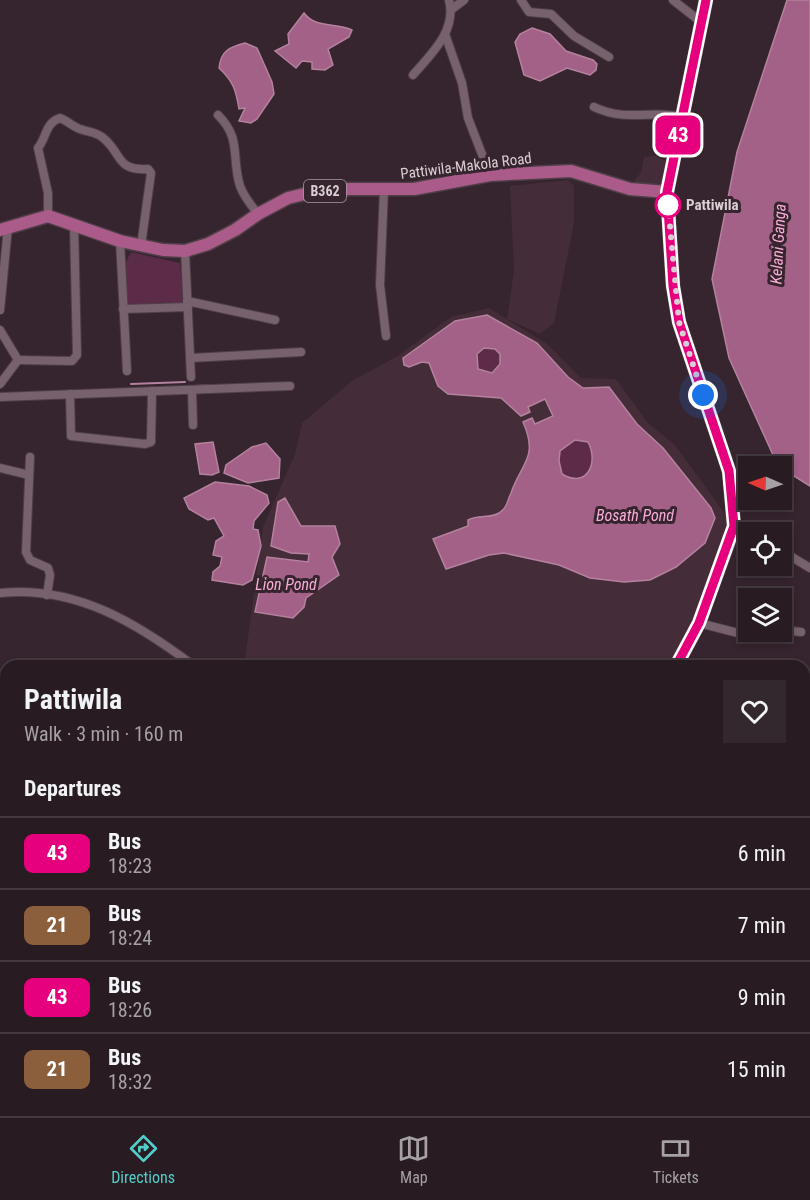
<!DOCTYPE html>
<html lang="en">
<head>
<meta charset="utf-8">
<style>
  :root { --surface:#281b22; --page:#34282f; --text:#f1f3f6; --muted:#a5a1a5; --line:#443940; --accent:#53cdca }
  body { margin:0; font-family:"Roboto Condensed",sans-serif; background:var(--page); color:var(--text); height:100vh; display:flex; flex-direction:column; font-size:22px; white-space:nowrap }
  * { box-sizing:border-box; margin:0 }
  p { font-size:20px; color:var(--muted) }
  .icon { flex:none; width:33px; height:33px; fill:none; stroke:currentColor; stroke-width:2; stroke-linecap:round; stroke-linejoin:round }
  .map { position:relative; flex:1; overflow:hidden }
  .drawer { position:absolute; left:0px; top:660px; width:810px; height:456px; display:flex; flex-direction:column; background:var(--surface); border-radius:18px 18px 0 0; box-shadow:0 3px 9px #0003,0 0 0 2px var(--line) }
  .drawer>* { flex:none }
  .badge { padding:0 12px; border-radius:9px; font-size:21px; line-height:39px }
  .needle { width:39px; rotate:272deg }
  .buttons { position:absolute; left:738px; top:456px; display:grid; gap:12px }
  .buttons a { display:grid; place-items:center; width:54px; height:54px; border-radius:0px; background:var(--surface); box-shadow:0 3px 9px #0003,0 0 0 2px var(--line); font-size:30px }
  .you { position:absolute; width:30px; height:30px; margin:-15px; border:4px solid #fff; border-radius:50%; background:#1a73e8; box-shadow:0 0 0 9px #1a73e833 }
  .map>.badge { position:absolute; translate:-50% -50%; box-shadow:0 0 0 3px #fff }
  h2 { padding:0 24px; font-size:22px; line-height:54px }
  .round { display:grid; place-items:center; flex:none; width:63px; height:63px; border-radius:0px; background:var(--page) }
  .headline { display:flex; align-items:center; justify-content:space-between; height:102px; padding:0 24px }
  h1 { font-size:28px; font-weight:700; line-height:45px }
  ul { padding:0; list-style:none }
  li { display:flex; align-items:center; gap:18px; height:72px; padding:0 24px; border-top:2px solid var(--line) }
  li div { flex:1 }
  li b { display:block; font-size:22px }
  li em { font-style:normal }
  li .badge { min-width:66px; font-weight:700; text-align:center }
  .tab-bar { display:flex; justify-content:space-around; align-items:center; height:84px; border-top:2px solid var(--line); background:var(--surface); font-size:16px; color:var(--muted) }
  .tab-bar a { display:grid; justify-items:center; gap:3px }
  .tab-bar .active { color:var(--accent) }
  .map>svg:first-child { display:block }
  .built { fill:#442c39 }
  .green { fill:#5b2b47 }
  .water { fill:#a36187; stroke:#b4829e; stroke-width:1.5; fill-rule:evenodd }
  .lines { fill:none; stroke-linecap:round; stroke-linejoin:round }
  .stream { stroke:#b4829e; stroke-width:2 }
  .minor-casing { stroke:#4e3f47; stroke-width:10 }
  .primary-casing { stroke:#4e3f47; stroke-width:15 }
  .minor { stroke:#77616d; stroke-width:8 }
  .primary { stroke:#aa5b8a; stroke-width:12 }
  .line-casing { stroke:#fff; stroke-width:14 }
  .line { stroke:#e6007e; stroke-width:9 }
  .walk { stroke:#daced4; stroke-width:6; stroke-dasharray:0 10.8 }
  .stop-dot { fill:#fff; stroke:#e6007e; stroke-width:3 }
  .labels { text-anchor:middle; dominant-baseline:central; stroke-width:6; stroke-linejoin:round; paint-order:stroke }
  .shield { fill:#36242e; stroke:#a99ba2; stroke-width:1.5 }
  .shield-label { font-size:14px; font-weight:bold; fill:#daced4 }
  .street-label { font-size:15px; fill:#daced4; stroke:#36242e }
  .stop-label { font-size:15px; font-weight:bold; fill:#daced4; stroke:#36242e; text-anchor:start }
  .water-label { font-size:16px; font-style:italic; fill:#f9add7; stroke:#36242e }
</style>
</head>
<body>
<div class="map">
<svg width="810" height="1116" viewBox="0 0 810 1116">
  <rect width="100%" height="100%" fill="#36242e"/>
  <g class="built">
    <polygon points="655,156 669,162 666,185 636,183 635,179 641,173 644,157"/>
    <polygon points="568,180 574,186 574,223 554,323 540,334 507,319 514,270 510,186"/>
    <polygon points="489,308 547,344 581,378 616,379 648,423 675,445 729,519 725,548 697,622 674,666 244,666 263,527 295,454 302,423 353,380 396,357 451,317"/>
  </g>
  <g class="green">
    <polygon points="131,252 180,263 184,304 126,305 124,265"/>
    <polygon points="484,348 495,349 500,354 500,364 492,373 478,369 477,354"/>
    <path d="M575,440L588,442C598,463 587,489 562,474L559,461L560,451Z"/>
  </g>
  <g class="water">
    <polygon points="787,0 810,0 810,486 778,466 729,358 712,279 737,152"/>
    <path d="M304,13C316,29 335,22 352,30L349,37L328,49L333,65L325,70L312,69V62L302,61L296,68L275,51L289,44L288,34Z"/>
    <polygon points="532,28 550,34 566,51 593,60 597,64 596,70 590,75 567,68 540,81 524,75 515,42 520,34"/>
    <path d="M245,43L257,48L272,82L274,94L257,119L251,123L239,121L245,108L239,109C236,90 233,81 219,68C221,50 230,47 245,43Z"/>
    <path d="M487,315L537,343L568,377L583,388L609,387L637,424L663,448L711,508L715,518L705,543L676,567L650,580L624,582L590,578L559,565L504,553L489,555L446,569L433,539L468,526V520C479,514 489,519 499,513C508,507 507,501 511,493C521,463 539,458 523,422L532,418L535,424L553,416L545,399L528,407L530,412L521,416L501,398L448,394L438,386L429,363L422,362L409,367L404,365L403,358L455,321ZM484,348L495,349L500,354V364L492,373L478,369L477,354ZM575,440L588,442C599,463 587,489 562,474L559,461L560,451Z"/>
    <polygon points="213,442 219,472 212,475 200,474 195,444"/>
    <polygon points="266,443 280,459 279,478 248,483 224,473 226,465 252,447"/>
    <polygon points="215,482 249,486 267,495 269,503 254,521 253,529 258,530 261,546 252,580 243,585 212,580 213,572 220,566 222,557 213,555 216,541 224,536 214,518 208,520 189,509 184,498"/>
    <polygon points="285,498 301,526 335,526 340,544 332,557 339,575 306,598 304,607 293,618 255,612 267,557 308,562 309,554 291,553 271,546 278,502"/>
  </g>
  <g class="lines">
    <g class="stream">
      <polyline points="131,384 185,382"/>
      <polyline points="196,386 211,385"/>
    </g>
    <g class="minor-casing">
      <g id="minor">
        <polyline points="521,0 529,12 551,14 574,36 609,57"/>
        <polyline points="673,0 701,22"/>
        <polyline points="452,9 464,0"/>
        <polyline points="445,34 462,83 468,118 490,175"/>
        <path d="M413,75C431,54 457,31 449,0"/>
        <path d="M594,107C628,123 653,109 682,117"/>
        <path d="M218,115C242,139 231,157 240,186C244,197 251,205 258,214"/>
        <polyline points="384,189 380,285 386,336"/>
        <path d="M48,216V193L38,148C47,137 45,123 60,118C68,121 73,127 80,129C88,132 95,132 102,137C123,153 115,171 148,169L151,173L141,246"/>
        <polyline points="120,241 127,371"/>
        <polyline points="185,251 191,377"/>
        <polyline points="187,301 275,320"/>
        <polyline points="123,309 188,307"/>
        <polyline points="0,310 8,227"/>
        <polyline points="0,330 18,360"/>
        <polyline points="191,358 301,352"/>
        <polyline points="18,360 72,361 77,355 74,224"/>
        <polyline points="0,384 18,360"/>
        <polyline points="192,390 193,425"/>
        <polyline points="70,394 71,436 145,444 151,442 152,391"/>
        <polyline points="0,397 290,386"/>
        <polyline points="30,457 26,552 30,560 48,568 50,575 47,595"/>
        <polyline points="0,468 29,475"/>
        <polyline points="734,527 752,532"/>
        <polyline points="782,551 810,568"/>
        <path d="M0,593C75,585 137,623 194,666"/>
        <polyline points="699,623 742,634 748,629"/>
        <polyline points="782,630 801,632"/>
        <polyline points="804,687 810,690"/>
        <polyline points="0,868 6,869"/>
        <polyline points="804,1016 810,1018"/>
      </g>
    </g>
    <g class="primary-casing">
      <g id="primary">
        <polyline points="0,230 48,216 120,241 163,250 185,251 208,244 235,230 258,214 288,198 313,192 349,189 414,189 490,175 571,171 630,189 667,192"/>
        <polyline points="676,666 699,623 734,527 729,471 679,322 673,286 667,192 706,0"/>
        <polyline points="611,1116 611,1110"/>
      </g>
    </g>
    <use href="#minor" class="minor"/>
    <use href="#primary" class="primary"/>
  </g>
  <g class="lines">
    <g class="line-casing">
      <polyline id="line" points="676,666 699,623 734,526 729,471 679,322 673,286 667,192 706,0"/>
    </g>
    <use href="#line" class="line"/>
    <polyline class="walk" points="668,205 679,322 703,395"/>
  </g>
  <circle class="stop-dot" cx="668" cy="205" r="12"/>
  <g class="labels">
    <rect class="shield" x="304" y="180" width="42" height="22" rx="4.5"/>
    <g class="shield-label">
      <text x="325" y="191">B362</text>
    </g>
    <g class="street-label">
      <text transform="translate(466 166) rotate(-7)">Pattiwila-Makola Road</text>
    </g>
    <g class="stop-label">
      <text x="686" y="205">Pattiwila</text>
    </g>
    <g class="water-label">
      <text transform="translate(778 244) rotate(-87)">Kelani Ganga</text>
      <text x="635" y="515">Bosath Pond</text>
      <text x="286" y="584">Lion Pond</text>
    </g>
  </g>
</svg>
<div class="buttons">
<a><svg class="needle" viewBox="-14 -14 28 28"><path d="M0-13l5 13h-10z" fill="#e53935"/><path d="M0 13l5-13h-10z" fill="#a5a1a5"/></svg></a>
<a><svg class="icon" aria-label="locate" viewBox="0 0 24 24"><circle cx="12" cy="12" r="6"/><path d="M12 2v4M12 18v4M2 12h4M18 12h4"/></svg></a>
<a><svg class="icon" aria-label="layers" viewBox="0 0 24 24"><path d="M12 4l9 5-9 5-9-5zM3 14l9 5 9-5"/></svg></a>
</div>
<div class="you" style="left:703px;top:395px"></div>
<b class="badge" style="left:678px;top:135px;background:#e6007e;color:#fff">43</b>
<section class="drawer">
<div class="headline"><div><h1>Pattiwila</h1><p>Walk · 3 min · 160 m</p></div><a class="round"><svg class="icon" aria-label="heart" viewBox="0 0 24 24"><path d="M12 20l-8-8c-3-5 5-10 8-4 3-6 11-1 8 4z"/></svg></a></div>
<h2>Departures</h2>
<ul>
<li><span class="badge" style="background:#e6007e;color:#fff">43</span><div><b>Bus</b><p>18:23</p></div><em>6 min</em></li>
<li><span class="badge" style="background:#8b5e3c;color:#fff">21</span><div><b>Bus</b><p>18:24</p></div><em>7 min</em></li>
<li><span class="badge" style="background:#e6007e;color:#fff">43</span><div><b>Bus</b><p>18:26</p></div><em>9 min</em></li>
<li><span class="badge" style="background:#8b5e3c;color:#fff">21</span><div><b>Bus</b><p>18:32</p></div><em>15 min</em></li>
</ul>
</section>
</div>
<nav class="tab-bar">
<a class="active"><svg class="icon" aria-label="directions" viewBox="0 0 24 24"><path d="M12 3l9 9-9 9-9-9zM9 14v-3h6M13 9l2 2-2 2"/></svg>Directions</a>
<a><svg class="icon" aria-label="map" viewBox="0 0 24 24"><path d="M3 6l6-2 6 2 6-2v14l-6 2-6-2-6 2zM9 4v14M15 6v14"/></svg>Map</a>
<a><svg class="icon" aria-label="tickets" viewBox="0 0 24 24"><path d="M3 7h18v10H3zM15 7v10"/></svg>Tickets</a>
</nav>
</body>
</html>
